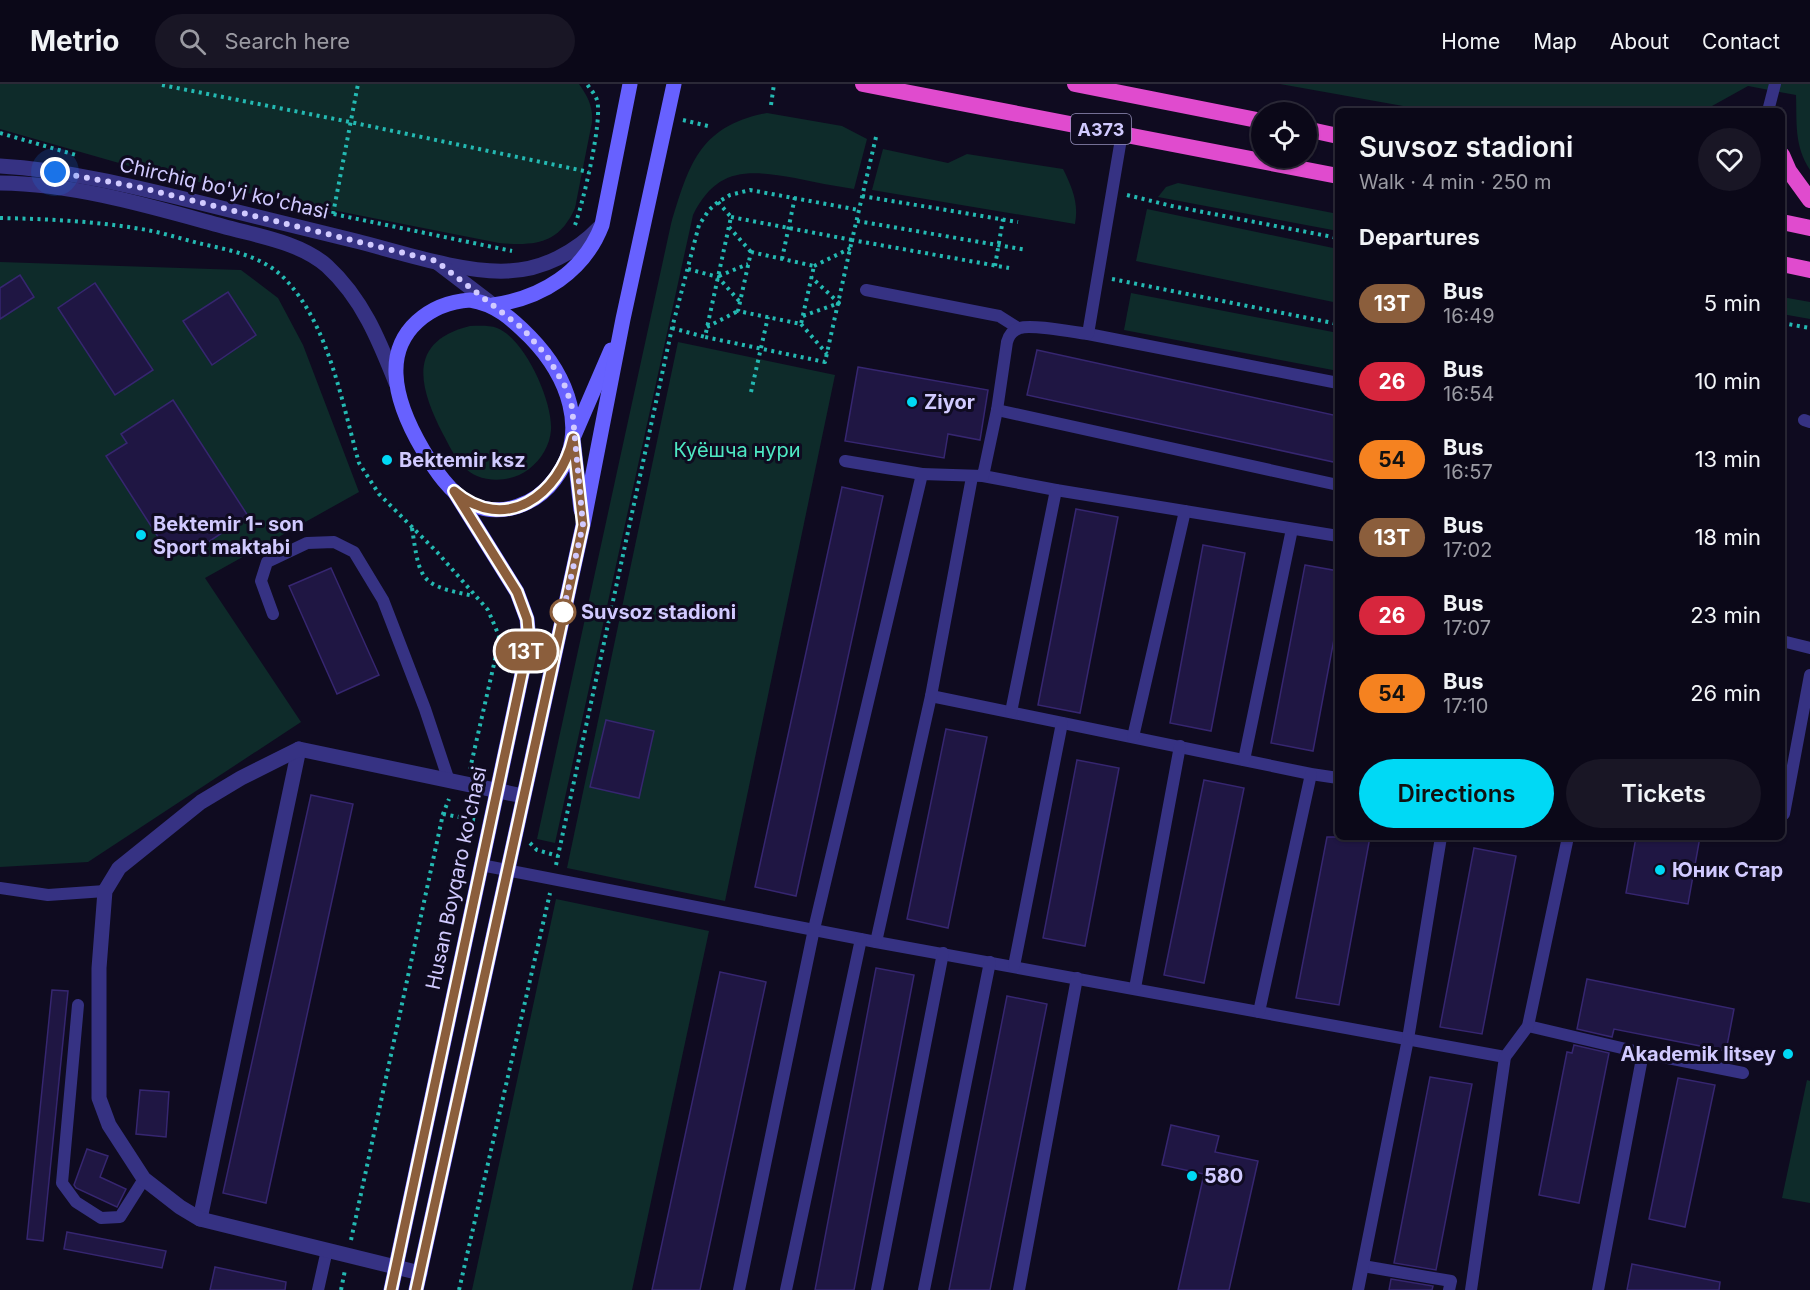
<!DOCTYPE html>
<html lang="en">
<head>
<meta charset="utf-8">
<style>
  :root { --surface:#0b0818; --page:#191625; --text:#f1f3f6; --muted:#9a9aa2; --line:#2b2937; --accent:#00d9f5 }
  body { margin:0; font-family:Inter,sans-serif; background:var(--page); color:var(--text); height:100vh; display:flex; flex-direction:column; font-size:22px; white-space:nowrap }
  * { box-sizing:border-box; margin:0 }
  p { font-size:20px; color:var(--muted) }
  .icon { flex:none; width:33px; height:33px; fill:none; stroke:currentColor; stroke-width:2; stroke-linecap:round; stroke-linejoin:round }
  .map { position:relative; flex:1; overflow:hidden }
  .panel { position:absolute; left:1335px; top:24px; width:450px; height:732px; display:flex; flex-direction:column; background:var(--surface); border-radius:9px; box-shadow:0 2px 4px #0004,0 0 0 2px var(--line) }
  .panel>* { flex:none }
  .badge { padding:0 12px; border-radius:20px; font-size:21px; line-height:39px }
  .buttons { position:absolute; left:1251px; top:18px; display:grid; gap:12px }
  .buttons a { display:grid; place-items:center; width:66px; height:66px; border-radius:50%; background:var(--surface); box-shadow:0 2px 4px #0004,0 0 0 2px var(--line); font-size:30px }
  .you { position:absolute; width:30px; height:30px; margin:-15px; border:4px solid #fff; border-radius:50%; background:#1a73e8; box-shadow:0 0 0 9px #1a73e833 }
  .map>.badge { position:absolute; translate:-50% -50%; box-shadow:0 0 0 3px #fff }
  h2 { padding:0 24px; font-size:22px; line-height:54px }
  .round { display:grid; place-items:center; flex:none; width:63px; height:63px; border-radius:32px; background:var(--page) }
  .head { display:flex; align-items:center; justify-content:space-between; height:102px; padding:0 24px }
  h1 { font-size:28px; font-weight:600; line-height:45px }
  .button { display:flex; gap:12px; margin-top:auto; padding:12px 24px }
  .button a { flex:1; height:69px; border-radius:36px; background:var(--accent); color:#111; font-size:24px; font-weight:600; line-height:69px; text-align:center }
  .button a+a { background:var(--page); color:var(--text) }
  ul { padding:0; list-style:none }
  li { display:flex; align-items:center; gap:18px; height:78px; padding:0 24px }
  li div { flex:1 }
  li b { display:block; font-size:22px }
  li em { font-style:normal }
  li .badge { min-width:66px; font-weight:700; text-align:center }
  header { display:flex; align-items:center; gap:36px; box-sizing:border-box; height:84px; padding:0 30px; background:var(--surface); border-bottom:2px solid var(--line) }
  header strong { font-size:28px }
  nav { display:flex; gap:33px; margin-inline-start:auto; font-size:21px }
  .search { width:420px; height:54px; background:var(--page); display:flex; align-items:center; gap:15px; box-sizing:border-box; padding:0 21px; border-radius:33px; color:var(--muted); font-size:22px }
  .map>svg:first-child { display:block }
  .green { fill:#0e2b2a }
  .building { fill:#1f1643; stroke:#362670; stroke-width:1.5 }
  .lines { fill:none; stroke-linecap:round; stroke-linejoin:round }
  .path { stroke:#24b9b2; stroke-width:4; stroke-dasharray:3 4.5; stroke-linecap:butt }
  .service { stroke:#363283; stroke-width:12 }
  .minor { stroke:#363283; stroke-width:15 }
  .secondary { stroke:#6761ff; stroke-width:15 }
  .trunk { stroke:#e04bce; stroke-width:16 }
  .line-casing { stroke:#fff; stroke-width:14 }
  .line { stroke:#8b5e3c; stroke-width:9 }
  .walk { stroke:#d1caff; stroke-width:6; stroke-dasharray:0 10.8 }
  .poi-dot { fill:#00d9f5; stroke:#0f0b20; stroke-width:2 }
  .stop-dot { fill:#fff; stroke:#8b5e3c; stroke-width:3 }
  .labels { text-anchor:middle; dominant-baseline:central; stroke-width:6; stroke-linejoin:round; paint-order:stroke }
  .shield { fill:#0f0b20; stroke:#9791bc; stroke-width:1.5 }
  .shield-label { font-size:18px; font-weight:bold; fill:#d1caff }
  .street-label { font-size:20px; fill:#d1caff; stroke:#0f0b20 }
  .poi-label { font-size:20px; font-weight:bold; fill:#d1caff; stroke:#0f0b20; text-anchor:start }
  .park-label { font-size:20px; fill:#4ee8c3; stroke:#0f0b20 }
  .stop-label { font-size:20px; font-weight:bold; fill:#d1caff; stroke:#0f0b20; text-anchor:start }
</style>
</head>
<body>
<header>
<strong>Metrio</strong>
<div class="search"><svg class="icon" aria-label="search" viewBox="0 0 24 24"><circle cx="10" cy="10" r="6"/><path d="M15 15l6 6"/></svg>Search here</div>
<nav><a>Home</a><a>Map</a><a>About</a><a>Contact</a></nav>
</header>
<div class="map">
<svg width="1810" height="1206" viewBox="0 0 1810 1206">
  <rect width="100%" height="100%" fill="#0f0b20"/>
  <g class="green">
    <path d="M0,0H579C588,13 593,22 592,38L575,124C559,160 535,162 499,159L242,108L133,83L0,45Z"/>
    <path d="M1280,0H1810V86C1794,61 1797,39 1796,11L1748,2L1703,27H1431Z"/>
    <path d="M767,29L842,42L867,55L854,105C834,102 814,98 795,94C748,86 717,83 693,131L555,759L537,755L671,140C689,81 699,42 767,29Z"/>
    <path d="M883,65L948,79L967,70L1063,85C1072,103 1079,119 1075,140L872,106Z"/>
    <polygon points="1178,99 1338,130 1338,147 1158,113 1166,103"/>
    <polygon points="1147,125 1338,165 1338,219 1136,177"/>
    <polygon points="0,178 241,186 278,214 303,261 359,408 205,494 301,638 88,778 0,783"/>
    <polygon points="1131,209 1338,249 1338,287 1124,246"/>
    <polygon points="1782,213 1810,218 1810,235 1782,230"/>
    <path d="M470,242C478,242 489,241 497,244C525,255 553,318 551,346C550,361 541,376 529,385C515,396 494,399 477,392C460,385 451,365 443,350C420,305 405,258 470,242Z"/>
    <polygon points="678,258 835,291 725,817 567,784"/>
    <polygon points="556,815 709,847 632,1206 472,1206"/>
    <polygon points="1807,996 1810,997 1810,1119 1782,1114"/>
  </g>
  <g class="building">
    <polygon points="20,191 34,213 0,235 0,204"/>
    <polygon points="95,199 153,286 115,311 58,224"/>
    <polygon points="228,208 256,251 212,281 183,237"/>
    <polygon points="1037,266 1338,332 1338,379 1027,311"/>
    <polygon points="858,283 988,306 980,356 948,350 944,374 845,357"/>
    <polygon points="173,316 248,432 196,466 190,457 169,470 106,372 127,359 121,350"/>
    <polygon points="842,403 883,412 796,812 755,803"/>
    <polygon points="1076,425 1118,433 1080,629 1038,621"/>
    <polygon points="1203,461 1245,469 1211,647 1170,639"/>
    <polygon points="1305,481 1338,487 1338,534 1313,667 1271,659"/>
    <polygon points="331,484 379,591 337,610 289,502"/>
    <polygon points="606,636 654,647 639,714 590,703"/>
    <polygon points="946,645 987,653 948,844 907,835"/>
    <polygon points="1077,676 1119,684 1085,862 1043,854"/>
    <polygon points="1204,696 1244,704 1204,899 1164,891"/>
    <polygon points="311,711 353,720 266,1119 223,1109"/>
    <polygon points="1327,753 1370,753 1339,921 1296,914"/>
    <polygon points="1636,753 1700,753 1688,820 1626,809"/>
    <polygon points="1474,764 1516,772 1482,950 1440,943"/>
    <polygon points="876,884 914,891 854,1206 815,1206"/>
    <polygon points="720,888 766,898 700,1206 652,1206"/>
    <polygon points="1587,895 1734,925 1726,967 1614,945 1612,953 1577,945"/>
    <polygon points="52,906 68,907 43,1157 27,1155"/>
    <polygon points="1007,912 1047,920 990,1206 949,1206"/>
    <polygon points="1574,961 1609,969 1579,1119 1539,1111 1567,968 1572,969"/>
    <polygon points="1430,993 1472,1000 1436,1186 1394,1179"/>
    <polygon points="1678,994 1715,1001 1685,1143 1649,1135"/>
    <polygon points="140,1006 169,1008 166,1053 136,1050"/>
    <polygon points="1171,1041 1219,1052 1215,1068 1258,1077 1229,1206 1178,1206 1204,1090 1162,1081"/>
    <polygon points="87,1065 108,1072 100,1093 126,1105 117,1123 76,1104 74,1101"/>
    <polygon points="67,1148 166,1167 162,1184 64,1165"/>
    <polygon points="1632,1180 1720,1198 1719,1206 1627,1206"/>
    <polygon points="215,1183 286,1198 285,1206 210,1206"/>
    <polygon points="1391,1195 1433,1202 1432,1206 1389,1206"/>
  </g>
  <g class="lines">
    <g class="path">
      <polyline points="162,1 350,38 589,88"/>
      <polyline points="771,21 774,0"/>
      <polyline points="683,36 712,43"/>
      <polyline points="0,49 76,71"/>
      <polyline points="876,53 852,156 1009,184"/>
      <polyline points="1127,111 1172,122 1338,154"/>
      <polyline points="862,112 1018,138"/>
      <polyline points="718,118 731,133"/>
      <polyline points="319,127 512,167"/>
      <polyline points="333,130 358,0"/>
      <polygon points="731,133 852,156 825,278 705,253"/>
      <path d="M0,134C47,135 94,137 141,145C160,148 179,154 198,159C228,166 262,171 285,195C329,241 342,319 359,379L379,410L437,468L488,526L499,552L497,567L470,685"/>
      <polyline points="857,137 1027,166"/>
      <path d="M575,141C583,119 603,36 597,16C595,10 590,5 587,0"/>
      <polyline points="729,143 751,168"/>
      <polygon points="751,168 814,182 801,240 738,227"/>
      <polyline points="782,175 795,113"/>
      <polyline points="814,182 851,164"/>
      <polyline points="995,182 1003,135"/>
      <polyline points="688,185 718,193 740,218"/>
      <polyline points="719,192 748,180"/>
      <polyline points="1112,195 1338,240"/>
      <polyline points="803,232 839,219 811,193"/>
      <polyline points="1782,239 1810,244"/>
      <polyline points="801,240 827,270"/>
      <polyline points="707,243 738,227"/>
      <polyline points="672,244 705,253"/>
      <polyline points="751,308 768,233"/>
      <path d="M412,444C420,498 420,501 474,512"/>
      <polyline points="443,730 475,736"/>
      <polyline points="530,759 537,766 558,772"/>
      <polyline points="556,781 672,244 699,141 709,126 718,118 730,111 750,106 859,126"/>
      <polyline points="351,1156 443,730 449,715"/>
      <polyline points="341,1206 345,1186"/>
      <polyline points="459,1206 550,809"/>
    </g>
    <g class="service">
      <polyline points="1768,27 1775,0"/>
      <polyline points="866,206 999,232 1018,244"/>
      <polyline points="1088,250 1338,299"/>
      <polyline points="997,326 1338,401"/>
      <polyline points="1804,336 1810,338"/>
      <polyline points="845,377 922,390"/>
      <polyline points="983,392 1056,406 1338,452"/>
      <polyline points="273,530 261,497 267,478 307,459 334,458 354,468 383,516 425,625 449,697"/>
      <polyline points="1782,557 1810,564"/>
      <polyline points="931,612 1311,690 1338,694"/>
      <polyline points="1011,628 1056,406"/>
      <polyline points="1133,653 1185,427"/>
      <polyline points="1244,676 1292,445"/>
      <polyline points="1784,730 1810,591"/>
      <polyline points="481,781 876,858 1505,973"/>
      <polyline points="0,804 48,811 105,807"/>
      <polyline points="876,858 931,612 972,393"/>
      <polyline points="1014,882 1062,639"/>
      <polyline points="1135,904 1180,662"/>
      <polyline points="78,921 62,1099 76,1118 101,1134 120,1133 144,1095"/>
      <polyline points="1259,928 1311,690"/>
      <polyline points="1528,942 1643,969 1743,989"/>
      <polyline points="1363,1182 1451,1197 1449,1206"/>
      <polyline points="318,1206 327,1166"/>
      <path d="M739,1206L814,845L922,390L983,392L997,326L1007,258C1009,251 1013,246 1020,244C1031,240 1073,248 1088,250L1122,49"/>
      <polyline points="786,1206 861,855"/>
      <polyline points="877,1206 943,869"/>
      <polyline points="924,1206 990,878"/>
      <polyline points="1019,1206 1077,894"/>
      <polyline points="1358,1206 1408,955 1441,753"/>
      <polyline points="1471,1206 1505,973 1528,942 1568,753"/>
      <polyline points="1598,1206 1643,969"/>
    </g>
    <g class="minor">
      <path d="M0,82C66,86 132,102 197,118C250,131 303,144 356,157C400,168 462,189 507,187C543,186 576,168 600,143"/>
      <path d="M0,99C76,100 149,122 222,142C257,152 300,158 327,182C362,214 379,256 396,299"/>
      <polyline points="438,179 493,221"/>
      <polyline points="200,1135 299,665"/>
      <polyline points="420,1189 200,1135 180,1123 144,1095 109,1041 99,1014 99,884 105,807 119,784 201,718 241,694 299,665 523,712"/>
    </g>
    <g class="secondary">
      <path d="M470,216C496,220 512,235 530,253C567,291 591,348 555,395C536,421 501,434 471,420C450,409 435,386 423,366C410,344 397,317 396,290C394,246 430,219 470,216Z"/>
      <path d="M493,221C542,214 584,188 602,141L630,0"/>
      <polyline points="581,426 573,354 611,266"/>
      <polyline points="391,1206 529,557 527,535 517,508 454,407"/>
      <polyline points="416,1206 583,441 623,235 674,0"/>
    </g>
    <g class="trunk">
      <polyline points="863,0 1338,92"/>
      <polyline points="1075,0 1262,37"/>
      <polyline points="1306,45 1338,52"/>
      <polyline points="1782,71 1789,87 1810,116"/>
      <polyline points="1782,138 1810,144"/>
      <polyline points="1782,180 1810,186"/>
    </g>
  </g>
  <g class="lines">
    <g class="line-casing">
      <path id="line" d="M391,1206L529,557L527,535L517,508L454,407C505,451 560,411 573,354L583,441L416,1206"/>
    </g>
    <use href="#line" class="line"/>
    <polyline class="walk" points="55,88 138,103 436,177 522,244 547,272 566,304 572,323 583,441 563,528"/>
  </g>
  <g class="poi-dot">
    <circle cx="912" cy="318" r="6"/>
    <circle cx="387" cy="376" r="6"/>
    <circle cx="141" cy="451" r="6"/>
    <circle cx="1660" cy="786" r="6"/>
    <circle cx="1788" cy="970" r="6"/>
    <circle cx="1192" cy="1092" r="6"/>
  </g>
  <circle class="stop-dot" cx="563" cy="528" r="12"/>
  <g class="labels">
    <rect class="shield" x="1071" y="30" width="60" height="30" rx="4.5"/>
    <g class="shield-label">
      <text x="1101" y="45">A373</text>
    </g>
    <g class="street-label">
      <text transform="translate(224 104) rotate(13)">Chirchiq bo'yi ko'chasi</text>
      <text transform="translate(456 794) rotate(-78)">Husan Boyqaro ko'chasi</text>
    </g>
    <g class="poi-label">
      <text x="924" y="318">Ziyor</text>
      <text x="399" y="376">Bektemir ksz</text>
      <text x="153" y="440">Bektemir 1- son<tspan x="153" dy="23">Sport maktabi</tspan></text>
      <text x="1672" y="786">Юник Стар</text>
      <text x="1776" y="970" text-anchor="end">Akademik litsey</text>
      <text x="1204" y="1092">580</text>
    </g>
    <g class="park-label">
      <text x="737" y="366">Куёшча нури</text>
    </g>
    <g class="stop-label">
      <text x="581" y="528">Suvsoz stadioni</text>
    </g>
  </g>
</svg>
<div class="buttons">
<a><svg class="icon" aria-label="locate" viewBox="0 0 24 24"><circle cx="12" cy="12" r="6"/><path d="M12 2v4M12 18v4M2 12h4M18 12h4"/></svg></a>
</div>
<div class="you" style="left:55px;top:88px"></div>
<b class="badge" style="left:526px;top:567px;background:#8b5e3c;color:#fff">13Т</b>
<section class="panel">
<div class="head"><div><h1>Suvsoz stadioni</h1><p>Walk · 4 min · 250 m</p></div><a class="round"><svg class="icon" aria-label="heart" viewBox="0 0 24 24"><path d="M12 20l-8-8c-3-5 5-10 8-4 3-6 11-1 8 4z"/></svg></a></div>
<h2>Departures</h2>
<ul>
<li><span class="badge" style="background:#8b5e3c;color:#fff">13Т</span><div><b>Bus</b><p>16:49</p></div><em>5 min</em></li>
<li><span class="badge" style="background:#d7263d;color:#fff">26</span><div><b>Bus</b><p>16:54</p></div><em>10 min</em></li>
<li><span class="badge" style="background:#f58220;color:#111">54</span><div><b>Bus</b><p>16:57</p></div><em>13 min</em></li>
<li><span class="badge" style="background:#8b5e3c;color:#fff">13Т</span><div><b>Bus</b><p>17:02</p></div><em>18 min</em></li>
<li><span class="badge" style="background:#d7263d;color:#fff">26</span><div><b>Bus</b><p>17:07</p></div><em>23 min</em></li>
<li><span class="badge" style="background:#f58220;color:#111">54</span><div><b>Bus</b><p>17:10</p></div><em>26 min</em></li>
</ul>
<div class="button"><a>Directions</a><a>Tickets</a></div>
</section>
</div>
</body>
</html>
